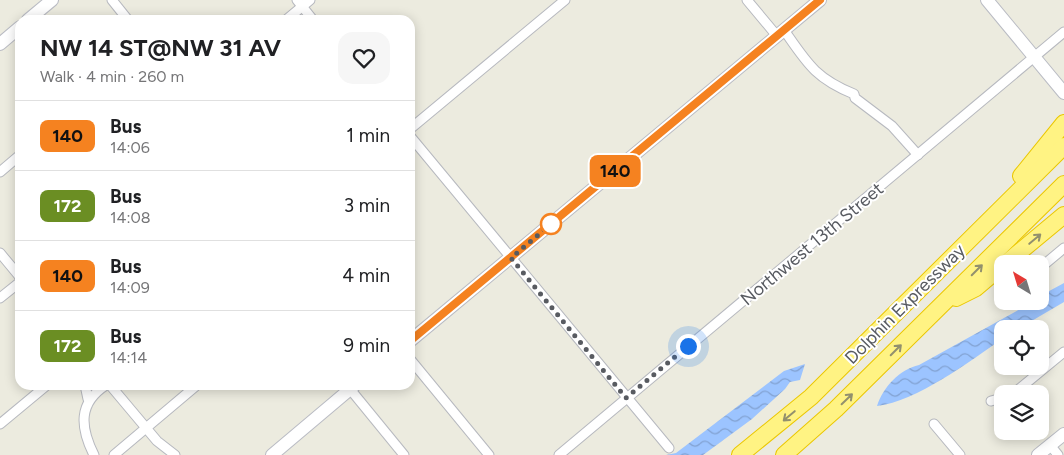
<!DOCTYPE html>
<html lang="en">
<head>
<meta charset="utf-8">
<style>
  :root { --surface:#fff; --page:#f6f6f6; --text:#202124; --muted:#757577; --line:#e0e0e0 }
  body { margin:0; font-family:Figtree,sans-serif; background:var(--page); color:var(--text); height:100vh; display:flex; flex-direction:column; font-size:19px; white-space:nowrap }
  * { box-sizing:border-box; margin:0 }
  p { font-size:16px; color:var(--muted) }
  .icon { flex:none; width:28px; height:28px; fill:none; stroke:currentColor; stroke-width:2; stroke-linecap:round; stroke-linejoin:round }
  .map { position:relative; flex:1; overflow:hidden }
  .drawer { position:absolute; left:15px; top:15px; width:400px; height:375px; display:flex; flex-direction:column; background:var(--surface); border-radius:15px; box-shadow:0 2px 12px #0003 }
  .drawer>* { flex:none }
  .badge { padding:0 10px; border-radius:8px; font-size:18px; line-height:32px }
  .needle { width:32px; rotate:322deg }
  .fabs { position:absolute; left:994px; top:255px; display:grid; gap:10px }
  .fabs a { display:grid; place-items:center; width:55px; height:55px; border-radius:10px; background:var(--surface); box-shadow:0 2px 12px #0003; font-size:25px }
  .you { position:absolute; width:25px; height:25px; margin:-12px; border:4px solid #fff; border-radius:50%; background:#1a73e8; box-shadow:0 0 0 8px #1a73e833 }
  .map>.badge { position:absolute; translate:-50% -50%; box-shadow:0 0 0 2px #fff }
  .round { display:grid; place-items:center; flex:none; width:52px; height:52px; border-radius:15px; background:var(--page) }
  .overview { display:flex; align-items:center; justify-content:space-between; height:85px; padding:0 25px }
  h1 { font-size:24px; font-weight:700; line-height:38px }
  ul { padding:0; list-style:none }
  li { display:flex; align-items:center; gap:15px; height:70px; padding:0 25px; border-top:1px solid var(--line) }
  li div { flex:1 }
  li b { display:block; font-size:19px }
  li em { font-style:normal }
  li .badge { min-width:55px; font-weight:700; text-align:center }
  .map>svg:first-child { display:block }
  .water { fill:url(#water-waves) }
  .lines { fill:none; stroke-linecap:round; stroke-linejoin:round }
  .street-casing { stroke:#b7b9bf; stroke-width:11 }
  .secondary-casing { stroke:#babcc4; stroke-width:14 }
  .highway-casing { stroke:#ebc700; stroke-width:18 }
  .street { stroke:#fff; stroke-width:9 }
  .secondary { stroke:#fff; stroke-width:12 }
  .highway { stroke:#fff383; stroke-width:16 }
  .oneway { stroke:#92906d }
  .line-casing { stroke:#fff; stroke-width:11 }
  .line { stroke:#f58220; stroke-width:8 }
  .walk { stroke:#585b61; stroke-width:5; stroke-dasharray:0 9 }
  .stop-dot { fill:#fff; stroke:#f58220; stroke-width:2.5 }
  .labels { text-anchor:middle; dominant-baseline:central; stroke-width:4; stroke-linejoin:round; paint-order:stroke }
  .street-label { font-size:18px; fill:#585b61; stroke:#fff }
</style>
</head>
<body>
<div class="map">
<svg width="1064" height="455" viewBox="0 0 1064 455">
  <defs>
    <pattern id="water-waves" width="16" height="10" patternUnits="userSpaceOnUse" patternTransform="scale(1.25)"><rect width="16" height="10" fill="#9cc4ff"/><path d="M0 5q4-4 8 0t8 0" fill="none" stroke="#82a2d2"/></pattern>
  </defs>
  <rect width="100%" height="100%" fill="#ecebdf"/>
  <g class="water">
    <path d="M1064,283V302L1018,329H1002V339C969,362 917,401 877,406C883,387 900,369 919,365L1022,308L1027,301H1040V296Z"/>
    <polygon points="805,364 800,380 790,382 785,389 752,419 703,455 666,455 676,453 784,371"/>
  </g>
  <g class="lines">
    <g class="street-casing">
      <g id="street">
        <polyline points="112,0 128,20"/>
        <polyline points="297,0 313,20"/>
        <polyline points="747,0 777,36"/>
        <polyline points="286,20 310,0"/>
        <path d="M784,30C807,63 815,78 854,94L855,98L892,126L918,155"/>
        <polyline points="410,129 565,0"/>
        <polyline points="410,136 669,448"/>
        <polyline points="0,172 20,155"/>
        <polyline points="0,253 20,277"/>
        <polyline points="1040,268 1064,248"/>
        <polyline points="0,298 20,282"/>
        <polyline points="410,359 489,455"/>
        <polyline points="85,385 88,399"/>
        <polyline points="110,385 157,441 175,455"/>
        <polyline points="350,389 404,455"/>
        <polyline points="1013,394 1064,352"/>
        <polyline points="991,401 1002,398"/>
        <polyline points="0,424 47,385"/>
        <polyline points="934,424 960,455"/>
        <polyline points="1050,445 1058,455"/>
        <path d="M94,455C80,427 78,403 106,385"/>
        <polyline points="114,455 197,385"/>
        <polyline points="559,455 1064,32"/>
      </g>
    </g>
    <g class="secondary-casing">
      <g id="secondary">
        <polyline points="987,0 1064,93"/>
        <polyline points="28,20 52,0"/>
        <polyline points="0,44 20,27"/>
        <polyline points="410,341 820,0"/>
        <polyline points="272,455 355,385"/>
        <polyline points="1038,455 1064,434"/>
      </g>
    </g>
    <g class="highway-casing">
      <g id="highway">
        <polyline points="1021,176 1064,123"/>
        <polyline points="1005,264 1064,215"/>
        <polyline points="956,298 976,288 1002,266"/>
        <polyline points="740,455 811,397 1064,146"/>
        <polyline points="784,455 836,409 1064,184"/>
      </g>
    </g>
    <use href="#street" class="street"/>
    <use href="#secondary" class="secondary"/>
    <use href="#highway" class="highway"/>
  </g>
  <defs><path id="oneway-shaft" d="M-6 0H5M1.5-3L5.5 0L1.5 3" fill="none" stroke-width="1.6" stroke-linecap="round" stroke-linejoin="round" transform="scale(1.25)"/></defs>
  <g class="oneway">
    <use href="#oneway-shaft" transform="translate(1035 239) rotate(-40)"/>
    <use href="#oneway-shaft" transform="translate(977 270) rotate(-45)"/>
    <use href="#oneway-shaft" transform="translate(896 350) rotate(-45)"/>
    <use href="#oneway-shaft" transform="translate(847 399) rotate(-44)"/>
    <use href="#oneway-shaft" transform="translate(789 416) rotate(140)"/>
  </g>
  <g class="lines">
    <g class="line-casing">
      <polyline id="line" points="410,341 820,0"/>
    </g>
    <use href="#line" class="line"/>
    <polyline class="walk" points="551,224 511,258 626,398 688,346"/>
  </g>
  <circle class="stop-dot" cx="551" cy="224" r="10"/>
  <g class="labels">
    <g class="street-label">
      <text transform="translate(812 244) rotate(-40)">Northwest 13th Street</text>
      <text transform="translate(905 304) rotate(-45)">Dolphin Expressway</text>
    </g>
  </g>
</svg>
<div class="fabs">
<a><svg class="needle" viewBox="-14 -14 28 28"><path d="M0-13l5 13h-10z" fill="#e53935"/><path d="M0 13l5-13h-10z" fill="#757577"/></svg></a>
<a><svg class="icon" aria-label="locate" viewBox="0 0 24 24"><circle cx="12" cy="12" r="6"/><path d="M12 2v4M12 18v4M2 12h4M18 12h4"/></svg></a>
<a><svg class="icon" aria-label="layers" viewBox="0 0 24 24"><path d="M12 4l9 5-9 5-9-5zM3 14l9 5 9-5"/></svg></a>
</div>
<div class="you" style="left:688px;top:346px"></div>
<b class="badge" style="left:615px;top:171px;background:#f58220;color:#111">140</b>
<section class="drawer">
<div class="overview"><div><h1>NW 14 ST@NW 31 AV</h1><p>Walk · 4 min · 260 m</p></div><a class="round"><svg class="icon" aria-label="heart" viewBox="0 0 24 24"><path d="M12 20l-8-8c-3-5 5-10 8-4 3-6 11-1 8 4z"/></svg></a></div>
<ul>
<li><span class="badge" style="background:#f58220;color:#111">140</span><div><b>Bus</b><p>14:06</p></div><em>1 min</em></li>
<li><span class="badge" style="background:#6b8e23;color:#fff">172</span><div><b>Bus</b><p>14:08</p></div><em>3 min</em></li>
<li><span class="badge" style="background:#f58220;color:#111">140</span><div><b>Bus</b><p>14:09</p></div><em>4 min</em></li>
<li><span class="badge" style="background:#6b8e23;color:#fff">172</span><div><b>Bus</b><p>14:14</p></div><em>9 min</em></li>
</ul>
</section>
</div>
</body>
</html>
